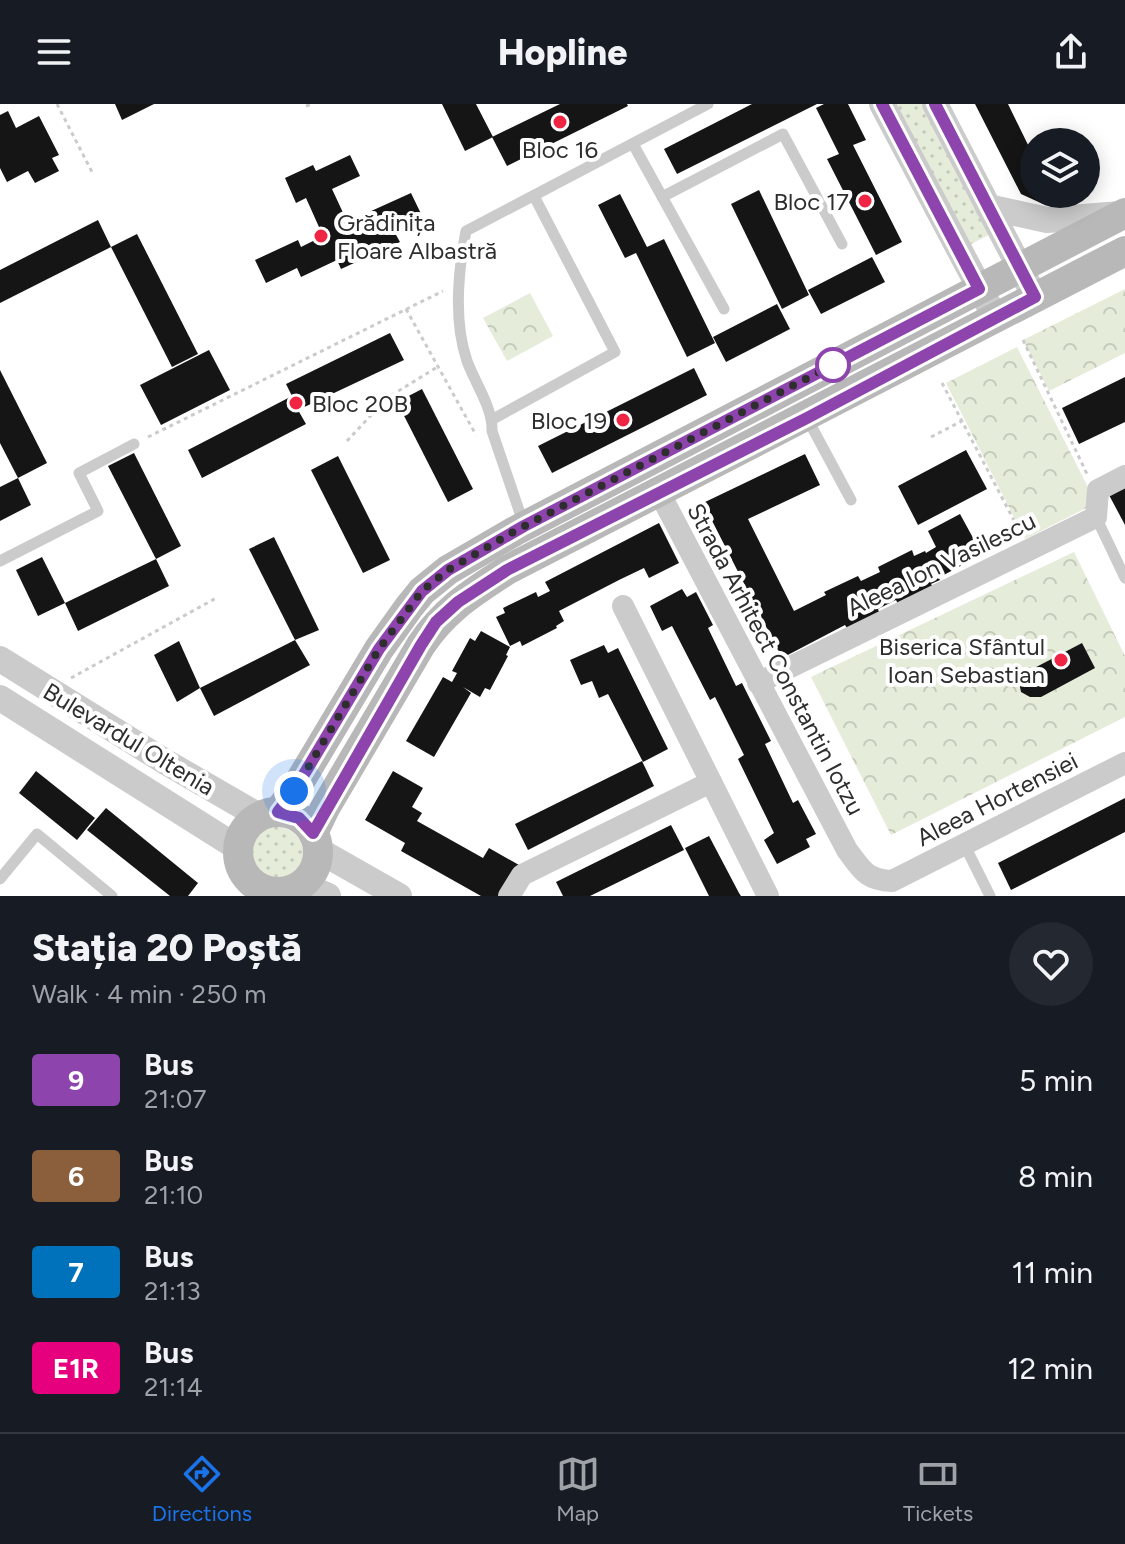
<!DOCTYPE html>
<html lang="en">
<head>
<meta charset="utf-8">
<style>
  :root { --surface:#171b24; --page:#242831; --text:#f1f3f6; --muted:#9ea1a6; --line:#363941; --accent:#1a73e8 }
  body { margin:0; font-family:Figtree,sans-serif; background:var(--page); color:var(--text); height:100vh; display:flex; flex-direction:column; font-size:30px; white-space:nowrap }
  * { box-sizing:border-box; margin:0 }
  p { font-size:26px; color:var(--muted) }
  .icon { flex:none; width:44px; height:44px; fill:none; stroke:currentColor; stroke-width:2; stroke-linecap:round; stroke-linejoin:round }
  .map { position:relative; height:792px; overflow:hidden }
  .drawer { display:flex; flex-direction:column; background:var(--surface); flex:1 }
  .drawer>* { flex:none }
  .badge { padding:0 16px; border-radius:6px; font-size:28px; line-height:52px }
  .buttons { position:absolute; left:1020px; top:24px; display:grid; gap:16px }
  .buttons a { display:grid; place-items:center; width:80px; height:80px; border-radius:50%; background:var(--surface); box-shadow:0 4px 20px #0003; font-size:40px }
  .you { position:absolute; width:40px; height:40px; margin:-20px; border:6px solid #fff; border-radius:50%; background:#1a73e8; box-shadow:0 0 0 12px #1a73e833 }
  .map>.badge { position:absolute; translate:-50% -50%; box-shadow:0 0 0 4px #fff }
  .round { display:grid; place-items:center; flex:none; width:84px; height:84px; border-radius:42px; background:var(--page) }
  .headline { display:flex; align-items:center; justify-content:space-between; height:136px; padding:0 32px }
  h1 { font-size:38px; font-weight:800; line-height:60px }
  ul { padding:0; list-style:none }
  li { display:flex; align-items:center; gap:24px; height:96px; padding:0 32px }
  li div { flex:1 }
  li b { display:block; font-size:30px }
  li em { font-style:normal }
  li .badge { min-width:88px; font-weight:700; text-align:center }
  header { display:flex; justify-content:space-between; align-items:center; height:104px; padding:0 32px; background:var(--surface); font-size:36px; font-weight:800 }
  .menu { display:flex; justify-content:space-around; align-items:center; height:112px; border-top:2px solid var(--line); background:var(--surface); font-size:22px; color:var(--muted) }
  .menu a { display:grid; justify-items:center; gap:4px }
  .menu .active { color:var(--accent) }
  .map>svg:first-child { display:block }
  .grass { fill:url(#grass-dots) }
  .park { fill:url(#park-crowns) }
  .building { fill:#151515 }
  .lines { fill:none; stroke-linecap:round; stroke-linejoin:round }
  .path { stroke:#cbcbcb; stroke-width:3; stroke-dasharray:4 4; stroke-linecap:butt }
  .service { stroke:#cbcbcb; stroke-width:11 }
  .minor { stroke:#cbcbcb; stroke-width:22 }
  .tertiary { stroke:#cbcbcb; stroke-width:26 }
  .secondary { stroke:#b8b8b8; stroke-width:30 }
  .line-casing { stroke:#fff; stroke-width:18 }
  .line { stroke:#8e44ad; stroke-width:12 }
  .walk { stroke:#2e2e2e; stroke-width:8; stroke-dasharray:0 14.4 }
  .poi-dot { fill:#ef2543; stroke:#fff; stroke-width:3 }
  .stop-dot { fill:#fff; stroke:#8e44ad; stroke-width:4 }
  .labels { text-anchor:middle; dominant-baseline:central; stroke-width:8; stroke-linejoin:round; paint-order:stroke }
  .poi-label { font-size:24px; fill:#2e2e2e; stroke:#fff; text-anchor:end }
  .street-label { font-size:24px; fill:#2e2e2e; stroke:#fff }
</style>
</head>
<body>
<header><svg class="icon" aria-label="menu" viewBox="0 0 24 24"><path d="M4 6h16M4 12h16M4 18h16"/></svg>Hopline<svg class="icon" aria-label="share" viewBox="0 0 24 24"><path d="M12 15V3M7 8l5-5 5 5M5 13v7h14v-7"/></svg></header>
<div class="map">
<svg width="1125" height="792" viewBox="0 0 1125 792">
  <defs>
    <pattern id="grass-dots" width="8" height="8" patternUnits="userSpaceOnUse" patternTransform="scale(2)"><rect width="8" height="8" fill="#e5ecda"/><path d="M2 2h.1M6 6h.1" fill="none" stroke="#c5cbbb" stroke-width="1.8" stroke-linecap="round"/></pattern>
    <pattern id="park-crowns" width="20" height="18" patternUnits="userSpaceOnUse" patternTransform="scale(2)"><rect width="20" height="18" fill="#e5ecda"/><path d="M2 6a3 3 0 1 1 6 0M12 15a3 3 0 1 1 6 0" fill="none" stroke="#c5cbbb"/></pattern>
  </defs>
  <rect width="100%" height="100%" fill="#fff"/>
  <g class="grass">
    <polygon points="892,0 927,0 993,129 965,143"/>
    <circle cx="277" cy="749" r="26"/>
  </g>
  <g class="park">
    <polygon points="1125,185 1125,249 1049,287 1023,236"/>
    <polygon points="530,189 553,232 507,257 483,214"/>
    <polygon points="1017,243 1096,399 1025,435 946,279"/>
    <polygon points="1074,448 1125,552 1125,613 891,731 811,573"/>
  </g>
  <g class="building">
    <polygon points="115,0 154,0 122,16"/>
    <polygon points="442,0 476,0 493,33 465,47"/>
    <polygon points="560,0 627,0 628,2 507,62 492,33"/>
    <polygon points="752,0 817,0 677,70 664,45"/>
    <polygon points="824,0 848,0 866,36 853,41 902,138 876,151 827,55 839,50 816,4"/>
    <polygon points="975,0 1008,0 1030,45 1034,43 1034,90 1063,90 1043,100 1021,90"/>
    <polygon points="8,7 16,24 39,12 59,51 52,54 59,67 35,79 28,67 7,78 0,64 0,11"/>
    <polygon points="350,51 360,72 332,85 352,128 374,118 369,108 411,89 424,116 395,129 400,138 341,165 337,156 301,173 297,164 266,179 255,156 298,136 301,143 323,132 306,94 296,99 285,74 313,61 316,67"/>
    <polygon points="759,86 809,191 782,205 731,100"/>
    <polygon points="620,90 647,143 664,135 715,239 687,253 636,149 625,154 598,101"/>
    <polygon points="98,116 111,143 0,199 0,166"/>
    <polygon points="137,130 198,250 172,263 111,143"/>
    <polygon points="872,153 885,178 821,210 808,186"/>
    <polygon points="777,200 790,225 726,258 713,233"/>
    <polygon points="390,229 404,256 298,306 306,320 202,374 188,346 292,292 286,280"/>
    <polygon points="209,246 230,286 161,321 140,281"/>
    <polygon points="694,264 707,291 552,369 538,342"/>
    <polygon points="0,266 47,359 18,374 0,339"/>
    <polygon points="1125,273 1125,318 1079,340 1062,304"/>
    <polygon points="422,285 473,385 448,398 397,298"/>
    <polygon points="966,346 987,385 918,421 898,382"/>
    <polygon points="134,349 181,442 156,455 108,362"/>
    <polygon points="805,350 820,381 748,415 794,507 826,491 824,488 858,472 861,477 880,468 878,463 912,446 914,452 925,447 926,449 936,443 928,427 960,410 978,443 968,448 972,456 940,473 934,465 940,476 931,480 933,483 898,500 896,496 878,505 879,508 847,524 845,521 782,554 703,399"/>
    <polygon points="338,352 390,456 363,469 311,366"/>
    <polygon points="18,374 31,401 0,417 0,383"/>
    <polygon points="1125,382 1125,421 1109,391"/>
    <polygon points="659,419 679,459 649,474 644,464 619,476 559,507 564,517 556,522 557,524 522,542 520,537 510,542 496,513 505,509 503,504 536,488 538,493 550,487 545,478"/>
    <polygon points="274,433 319,526 295,536 249,445"/>
    <polygon points="42,453 65,499 38,512 16,466"/>
    <polygon points="156,455 169,482 78,527 65,499"/>
    <polygon points="682,485 687,493 696,488 713,521 708,524 736,582 742,579 771,637 765,640 793,699 798,696 816,730 806,735 810,743 777,760 764,736 774,729 738,655 744,651 715,593 710,596 672,522 662,527 650,502"/>
    <polygon points="481,527 510,543 506,551 508,552 490,586 485,584 480,593 463,583 471,589 434,653 406,637 443,573 452,578 457,569 452,567 470,534 475,537"/>
    <polygon points="295,536 310,561 214,612 200,584"/>
    <polygon points="179,537 200,584 177,598 154,551"/>
    <polygon points="1082,539 1095,564 1041,593 1030,593 1021,588 1019,578 1021,571"/>
    <polygon points="604,541 608,549 618,544 668,645 643,658 608,590 599,594 592,577 581,581 570,556"/>
    <polygon points="642,657 654,682 528,746 515,720"/>
    <polygon points="36,667 95,714 77,736 19,689"/>
    <polygon points="393,667 423,684 412,703 422,709 417,717 483,754 489,744 519,761 501,792 481,792 401,747 405,739 365,716"/>
    <polygon points="1125,694 1125,728 1011,786 998,759"/>
    <polygon points="106,704 198,779 188,792 170,792 87,726"/>
    <polygon points="671,721 684,746 590,792 563,792 556,778"/>
    <polygon points="709,732 739,789 741,792 709,792 685,744"/>
  </g>
  <g class="lines">
    <g class="path">
      <polyline points="57,0 93,70"/>
      <polyline points="306,2 312,0"/>
      <polyline points="406,205 476,331"/>
      <polyline points="1023,236 1087,370"/>
      <polyline points="942,279 1020,428"/>
      <polyline points="148,333 443,187"/>
      <polyline points="931,333 962,317"/>
      <polyline points="347,337 387,294 439,262"/>
      <polyline points="71,574 218,493"/>
    </g>
    <g class="service">
      <polyline points="633,40 724,205"/>
      <polyline points="662,93 783,30 842,140"/>
      <polyline points="807,314 851,396"/>
      <polyline points="493,315 615,248 534,92"/>
      <polyline points="1096,413 1125,474"/>
      <path d="M524,421L492,327C493,304 475,279 467,257C453,216 458,168 466,127L708,0"/>
      <polyline points="0,457 98,407 79,369 134,340"/>
      <polyline points="964,740 990,792"/>
      <polyline points="0,775 37,730 112,792"/>
    </g>
    <g class="minor">
      <path d="M659,388L847,746C862,766 866,776 892,777L1125,659"/>
      <polyline points="623,502 768,792"/>
      <polyline points="758,579 1096,413 1098,386 1125,372"/>
      <polyline points="509,792 522,771 711,678"/>
    </g>
    <g class="tertiary">
      <polyline points="882,0 995,213"/>
      <polyline points="935,0 1035,193"/>
      <polyline points="988,103 1047,116 1120,110"/>
      <polyline points="0,555 164,657 259,712"/>
      <polyline points="0,594 238,744"/>
      <polyline points="318,746 399,792"/>
      <polyline points="301,780 328,792"/>
    </g>
    <g class="secondary">
      <polyline points="278,708 294,687 379,545 409,503 422,487 448,466 515,427 1125,109"/>
      <circle cx="278" cy="748" r="40"/>
      <path d="M313,729L325,704L421,541C445,505 472,489 507,466L1125,147"/>
    </g>
  </g>
  <g class="lines">
    <g class="line-casing">
      <polyline id="line" points="882,0 979,185 524,422 448,466 422,487 379,545 294,687 278,708 299,714 313,729 421,541 436,518 458,498 507,466 807,314 1035,193 935,0"/>
    </g>
    <use href="#line" class="line"/>
    <polyline class="walk" points="294,687 379,545 422,487 448,466 515,427 842,256 833,261"/>
  </g>
  <g class="poi-dot">
    <circle cx="560" cy="18" r="8"/>
    <circle cx="865" cy="97" r="8"/>
    <circle cx="321" cy="132" r="8"/>
    <circle cx="296" cy="299" r="8"/>
    <circle cx="623" cy="316" r="8"/>
    <circle cx="1061" cy="556" r="8"/>
  </g>
  <circle class="stop-dot" cx="833" cy="261" r="16"/>
  <g class="labels">
    <g class="poi-label">
      <text x="560" y="45" text-anchor="middle">Bloc 16</text>
      <text x="849" y="97">Bloc 17</text>
      <text x="337" y="118" text-anchor="start">Grădinița<tspan x="337" dy="28">Floare Albastră</tspan></text>
      <text x="312" y="299" text-anchor="start">Bloc 20B</text>
      <text x="607" y="316">Bloc 19</text>
      <text x="1045" y="542">Biserica Sfântul<tspan x="1045" dy="28">Ioan Sebastian</tspan></text>
    </g>
    <g class="street-label">
      <text transform="translate(941 460) rotate(-26)">Aleea Ion Vasilescu</text>
      <text transform="translate(776 555) rotate(62)">Strada Arhitect Constantin Iotzu</text>
      <text transform="translate(129 635) rotate(31)">Bulevardul Oltenia</text>
      <text transform="translate(997 695) rotate(-27)">Aleea Hortensiei</text>
    </g>
  </g>
</svg>
<div class="buttons">
<a><svg class="icon" aria-label="layers" viewBox="0 0 24 24"><path d="M12 4l9 5-9 5-9-5zM3 14l9 5 9-5"/></svg></a>
</div>
<div class="you" style="left:294px;top:687px"></div>
</div>
<section class="drawer">
<div class="headline"><div><h1>Stația 20 Poștă</h1><p>Walk · 4 min · 250 m</p></div><a class="round"><svg class="icon" aria-label="heart" viewBox="0 0 24 24"><path d="M12 20l-8-8c-3-5 5-10 8-4 3-6 11-1 8 4z"/></svg></a></div>
<ul>
<li><span class="badge" style="background:#8e44ad;color:#fff">9</span><div><b>Bus</b><p>21:07</p></div><em>5 min</em></li>
<li><span class="badge" style="background:#8b5e3c;color:#fff">6</span><div><b>Bus</b><p>21:10</p></div><em>8 min</em></li>
<li><span class="badge" style="background:#0072bc;color:#fff">7</span><div><b>Bus</b><p>21:13</p></div><em>11 min</em></li>
<li><span class="badge" style="background:#e6007e;color:#fff">E1R</span><div><b>Bus</b><p>21:14</p></div><em>12 min</em></li>
</ul>
</section>
<nav class="menu">
<a class="active"><svg class="icon" aria-label="directions" viewBox="0 0 24 24"><path d="M12 3l9 9-9 9-9-9zM9 14v-3h6M13 9l2 2-2 2"/></svg>Directions</a>
<a><svg class="icon" aria-label="map" viewBox="0 0 24 24"><path d="M3 6l6-2 6 2 6-2v14l-6 2-6-2-6 2zM9 4v14M15 6v14"/></svg>Map</a>
<a><svg class="icon" aria-label="tickets" viewBox="0 0 24 24"><path d="M3 7h18v10H3zM15 7v10"/></svg>Tickets</a>
</nav>
</body>
</html>
